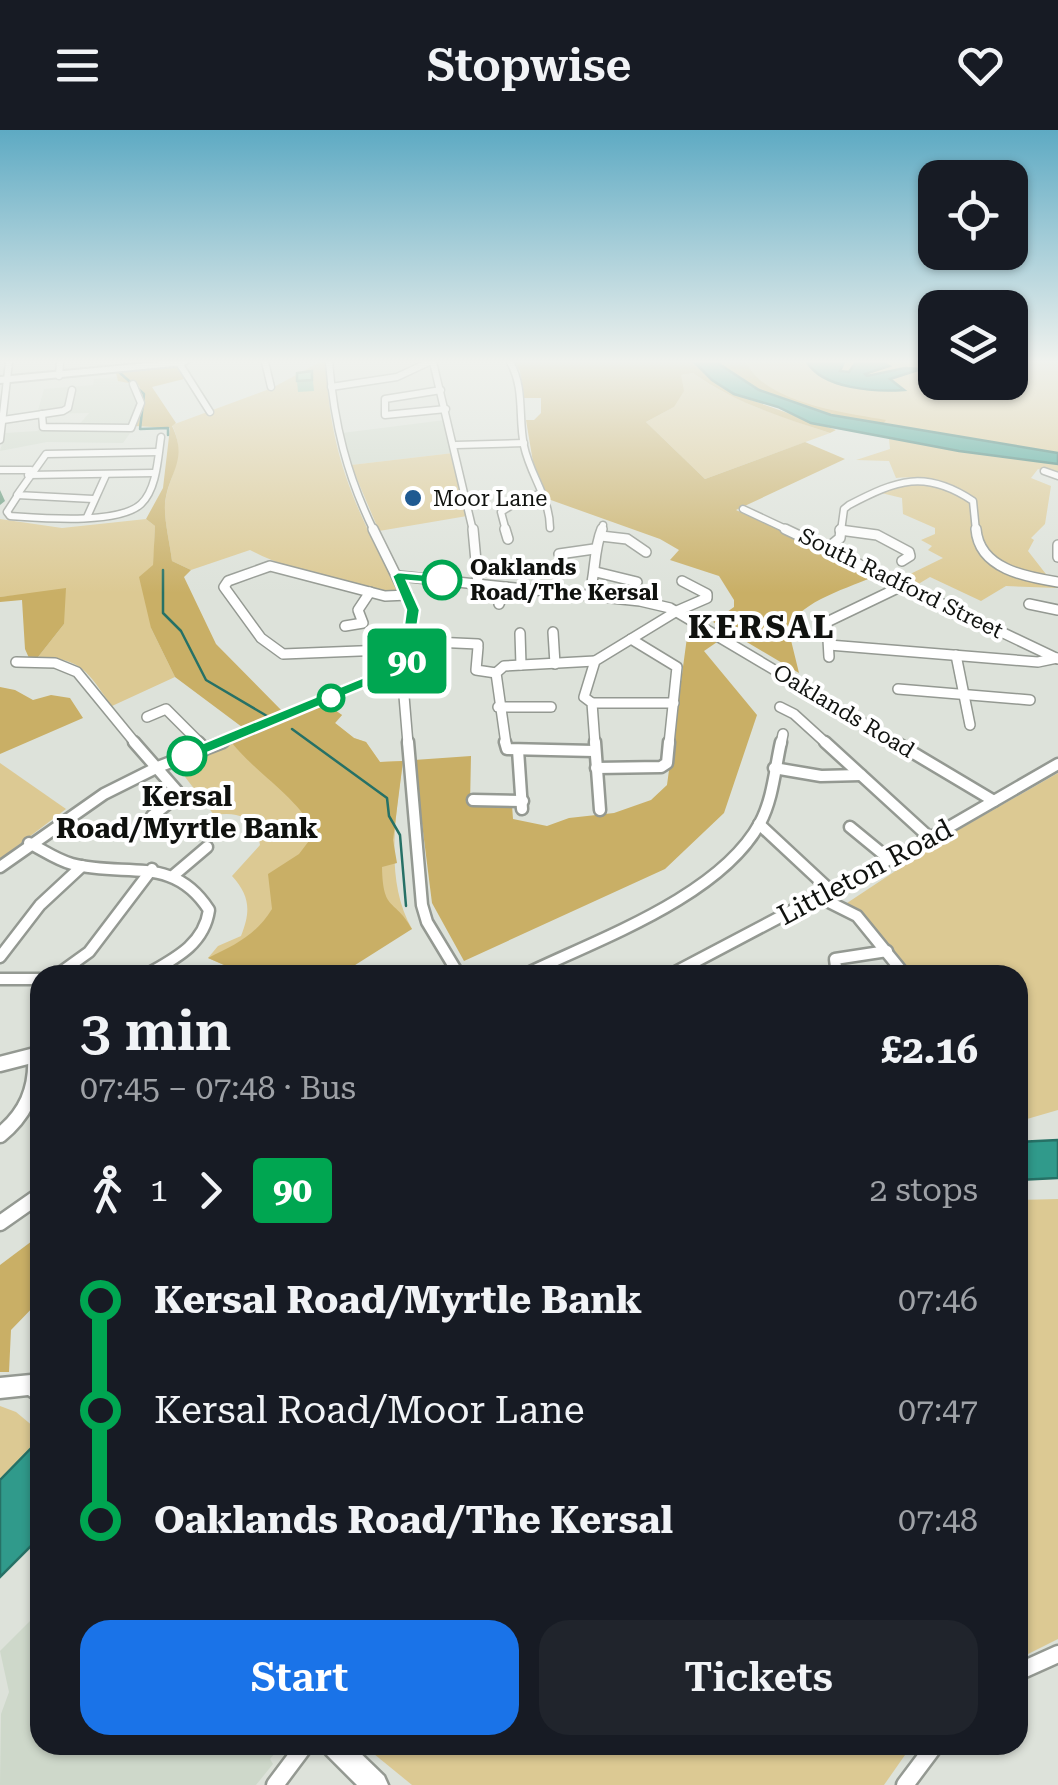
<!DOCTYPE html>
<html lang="en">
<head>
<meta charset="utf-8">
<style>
  :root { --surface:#171b24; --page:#20242c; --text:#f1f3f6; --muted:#9ea1a6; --accent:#1a73e8 }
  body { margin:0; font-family:"Roboto Serif",serif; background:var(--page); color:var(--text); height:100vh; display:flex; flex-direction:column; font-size:38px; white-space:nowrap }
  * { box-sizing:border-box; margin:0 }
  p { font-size:32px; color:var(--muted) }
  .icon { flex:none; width:55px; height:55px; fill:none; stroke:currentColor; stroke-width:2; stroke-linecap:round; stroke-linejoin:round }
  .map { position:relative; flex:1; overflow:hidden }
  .panel { position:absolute; left:30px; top:835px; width:998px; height:790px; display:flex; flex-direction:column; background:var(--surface); border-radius:30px; box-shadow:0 2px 8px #0004 }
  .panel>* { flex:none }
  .badge { padding:0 20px; border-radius:8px; font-size:35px; line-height:65px }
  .fabs { position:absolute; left:918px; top:30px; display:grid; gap:20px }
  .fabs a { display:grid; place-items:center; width:110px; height:110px; border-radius:20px; background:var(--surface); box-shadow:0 2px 8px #0004; font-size:50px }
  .map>.badge { position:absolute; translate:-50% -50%; box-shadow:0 0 0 5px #fff }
  .legs { display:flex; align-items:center; gap:15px; height:110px; padding:0 50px; font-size:32px }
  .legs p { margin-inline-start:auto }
  .summary { display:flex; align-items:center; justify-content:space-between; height:170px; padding:0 50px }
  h1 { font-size:55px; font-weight:600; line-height:75px }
  .cta { display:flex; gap:20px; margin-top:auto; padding:20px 50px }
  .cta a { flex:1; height:115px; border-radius:30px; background:var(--accent); color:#fff; font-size:40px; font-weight:600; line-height:115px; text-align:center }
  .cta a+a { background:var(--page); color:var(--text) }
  ul { padding:0 50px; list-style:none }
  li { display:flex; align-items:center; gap:35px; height:110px; font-size:38px }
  li i { display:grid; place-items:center; width:15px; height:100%; margin:0 12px; background:currentColor }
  li i::after { content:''; width:25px; height:25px; margin:-12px; border:8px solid; border-radius:50%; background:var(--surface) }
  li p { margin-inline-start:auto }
  li:first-child i { background:linear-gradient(#0000 50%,currentColor 0) }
  li:last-child i { background:linear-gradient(currentColor 50%,#0000 0) }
  header { display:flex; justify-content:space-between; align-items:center; height:130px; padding:0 50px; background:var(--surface); font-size:45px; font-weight:600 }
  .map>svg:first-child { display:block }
  .built { fill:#ced8ca }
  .green { fill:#dcc993 }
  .forest { fill:#c9af66 }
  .water { fill:#309a8b; stroke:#267166; stroke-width:2.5 }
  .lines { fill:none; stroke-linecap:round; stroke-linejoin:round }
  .stream { stroke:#267166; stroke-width:2.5 }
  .minor-far4-casing { stroke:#949992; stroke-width:9 }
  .minor-far3-casing { stroke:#949992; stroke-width:12 }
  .minor-far2-casing { stroke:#949992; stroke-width:15 }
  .minor-far1-casing { stroke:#949992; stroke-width:19 }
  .minor-casing { stroke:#949992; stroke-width:21 }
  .major-casing { stroke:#949992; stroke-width:5 }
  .highway-casing { stroke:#949992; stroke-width:4 }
  .minor-far4 { stroke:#fff; stroke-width:6 }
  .minor-far3 { stroke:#fff; stroke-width:9 }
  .minor-far2 { stroke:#fff; stroke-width:10 }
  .minor-far1 { stroke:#fff; stroke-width:14 }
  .minor { stroke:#fff; stroke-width:16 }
  .major { fill:#fff; fill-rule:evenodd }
  .highway { fill:#fff; fill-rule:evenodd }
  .wall { fill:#77b894 }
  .shaded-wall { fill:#619678 }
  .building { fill:#8ad6ac; stroke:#619678; stroke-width:2.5 }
  .line-1 { fill:#00a651; stroke:#fff; stroke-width:2.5 }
  .poi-dot { fill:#1f5a91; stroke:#fff; stroke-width:4 }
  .stop-1-dot { fill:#fff; stroke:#00a651; stroke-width:5 }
  .labels { text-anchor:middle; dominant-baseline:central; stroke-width:8; stroke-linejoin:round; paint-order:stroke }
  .far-poi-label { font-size:22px; fill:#10120f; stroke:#fff; text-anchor:start }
  .far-stop-label { font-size:22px; font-weight:bold; fill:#10120f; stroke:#fff; text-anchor:start }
  .far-street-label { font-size:22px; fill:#10120f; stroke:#fff }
  .stop-label { font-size:28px; font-weight:bold; fill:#10120f; stroke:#fff }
  .street-label { font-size:28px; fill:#10120f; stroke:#fff }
  .far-district-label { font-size:32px; font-weight:bold; letter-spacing:2.5px; fill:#10120f; stroke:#fff }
</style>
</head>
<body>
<header><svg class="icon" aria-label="menu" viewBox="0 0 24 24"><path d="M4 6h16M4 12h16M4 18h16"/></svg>Stopwise<svg class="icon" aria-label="heart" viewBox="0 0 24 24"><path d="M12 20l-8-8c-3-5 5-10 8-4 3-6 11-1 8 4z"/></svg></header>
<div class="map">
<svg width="1058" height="1655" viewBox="0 0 1058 1655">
  <rect width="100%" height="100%" fill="#dde2da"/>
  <g class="built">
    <polygon points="117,247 119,251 139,255 143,272 135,296 123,313 47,312 0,321 5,303 37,301 47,295 78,296 89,283 37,284 44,259 93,255 94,249"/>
    <polygon points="445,290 453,323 351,335 342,303"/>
    <polygon points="40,1481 40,1615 282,1615 270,1629 273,1634 256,1655 0,1655 1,1584 9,1562 0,1521"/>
  </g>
  <g class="green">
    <path d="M320,232H326C329,323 355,380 399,459L395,463C346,454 294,443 250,420L191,440L172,431C170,413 164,391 165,374C168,344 188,328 172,295L272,258Z"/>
    <polygon points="716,232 935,232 935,252 1010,252 1010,232 1058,232 1058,323 845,288 792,273"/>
    <path d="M693,243C735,273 782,287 830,303L705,349L646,292L674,277L681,245Z"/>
    <path d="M889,309L1058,334V345L1038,339L1031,348L1051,356L1045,394L1031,408L1034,410L1028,421L1049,448C1005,439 976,427 978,377C965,351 922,346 896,348L889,331L856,330L890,319Z"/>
    <polygon points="453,323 467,386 379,401 351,335"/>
    <path d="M915,349L964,365L972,374C972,386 969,403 974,414C986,440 1034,446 1058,454V458L1006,456L981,471L930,447L915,456L900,449L943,428L928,420L932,416L921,410L935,404V398L903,384L902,368L877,362Z"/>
    <path d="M0,389L62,398L146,389L155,396L151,498L175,547L112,576C86,541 84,529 38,527L64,494L21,465L0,467Z"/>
    <path d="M326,574L342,585L335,593L354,608L366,612L380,632L403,631C396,685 384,750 412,799L247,845L208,828L218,816L241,806C251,781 250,766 232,746L260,715C256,688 240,681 214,685L176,635Z"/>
    <polygon points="0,633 66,679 0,729"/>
    <polygon points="1058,643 1058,980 1027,989 1018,977 1018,845 911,845 863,784 844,775 956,701"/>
    <polygon points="1058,1069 1058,1509 1018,1529 1018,1070"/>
    <polygon points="0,1276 16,1282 40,1302 40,1309 0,1350"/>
    <polygon points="363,1615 912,1615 884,1655 412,1655"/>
  </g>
  <g class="forest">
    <path d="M514,232H694L712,250L734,264L836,300L830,303C781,287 735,273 693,243L681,245L684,261L674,277L646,292L705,349L805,312L845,329L736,380L878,445C849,458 802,470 788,498L799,543L713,492L734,477V470L719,446L670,430L679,420L660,409L548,369L534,338L526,290H534L541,283V268H523L520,241Z"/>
    <path d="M716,232H746C765,273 845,283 886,290L882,295C828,285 756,273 716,232Z"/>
    <path d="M177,235L184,249L152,257L176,293L172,296C189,331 168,342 165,374C164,391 170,413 172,431L191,440L184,447L216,514L285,584L246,600L175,547L151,498L139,447L153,435L155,396L146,389L163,358L170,298L135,296L143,272L139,255L118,251L116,243Z"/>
    <polygon points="66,458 64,494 38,527 29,528 25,519 22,470 0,472 0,467"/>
    <polygon points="697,497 720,510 704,521 757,585 724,683 665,739 464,831 432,773 414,630 471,626 470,675 512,675 513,689 547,696 569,688 614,683 651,670 667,655 688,500"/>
    <polygon points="0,557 15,560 33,570 51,565 70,568 83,588 0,624"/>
    <path d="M326,574L342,585L335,593L354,608L366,612L380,632L403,631L393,710L397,733L382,737C383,783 394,767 412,799L352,837V845H247L208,828C235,815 256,805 272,779L268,744L299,724L315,703C299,668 258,645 232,613Z"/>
    <polygon points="40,1105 40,1170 11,1200 9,1242 0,1242 0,1135"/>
  </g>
  <g class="water">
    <polygon points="694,232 716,232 759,260 831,285 1058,323 1058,334 959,321 811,293 778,277 734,264 712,250"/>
    <path d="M807,232H844L840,241L849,242L856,232H881L889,236L865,244L867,246L905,238L921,239L890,249L904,260C875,262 823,259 807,232Z"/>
    <polygon points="1058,1010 1058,1048 1018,1050 1018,1012"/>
    <polygon points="40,1309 40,1407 0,1447 0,1350"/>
  </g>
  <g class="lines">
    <g class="stream">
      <polyline points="120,243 144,264 140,299 168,298 168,305"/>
      <polyline points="163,440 163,483 181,501 206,550 267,586"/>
      <polyline points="292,599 387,668 389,686 400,705 406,776"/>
    </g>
    <g class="minor-far4-casing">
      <g id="minor-far4">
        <polyline points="265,232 271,257"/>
        <path d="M329,232C334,294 347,346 374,401"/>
        <polyline points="433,232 473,401"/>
        <path d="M510,232C525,259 518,287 524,316C530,345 550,368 550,398"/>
        <polyline points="179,233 210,282"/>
        <polyline points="59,246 60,232"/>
        <polyline points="331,257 397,247 429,232"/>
        <polyline points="441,260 385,269 385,285 446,279"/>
        <polyline points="42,284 43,297 131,298 141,273 133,254"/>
        <polyline points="3,290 63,281 68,278 72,260"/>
        <polyline points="0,310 9,232"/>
        <polyline points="456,315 524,313"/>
        <polyline points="0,340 31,340"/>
        <polyline points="1044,341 1058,346"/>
        <polyline points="28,345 153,343"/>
        <path d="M18,365L7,382L10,386C41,388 118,395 141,374C157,359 158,327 161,307"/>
        <polyline points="93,369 17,365 46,324 158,322"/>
        <polyline points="743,379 790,401"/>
        <polyline points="87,387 106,345"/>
        <polyline points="840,400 850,401"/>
        <polyline points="506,401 501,382 523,368 541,364"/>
        <polyline points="601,401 603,395"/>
        <path d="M841,401L844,379L849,375C897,350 925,339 973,371L976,401"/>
      </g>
    </g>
    <g class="minor-far3-casing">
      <g id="minor-far3">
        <polyline points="373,399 413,480 404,566 408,614"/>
        <polyline points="473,399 478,453"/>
        <polyline points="505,399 508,409"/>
        <polyline points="785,399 1058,529"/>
        <path d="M976,399C979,439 1026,447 1058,452"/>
        <polyline points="840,400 877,405 909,422 910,426 902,431"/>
        <polyline points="601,406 627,409 646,422"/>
        <polyline points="1058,415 1058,427"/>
        <polyline points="829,417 840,408 841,399"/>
        <polyline points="559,424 594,419"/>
        <polyline points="596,442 637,452"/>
        <polyline points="399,446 640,471 670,478 899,614"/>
        <polyline points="408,465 385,466 270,436 228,451 224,457 261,508 283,524 410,519"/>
        <path d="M589,466C596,443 593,421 602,399"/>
        <polyline points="499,474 506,457"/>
        <polyline points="1029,474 1058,480"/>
        <polyline points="345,496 363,493 358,480 370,462"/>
        <polyline points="553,502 555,534"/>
        <polyline points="520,503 521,535"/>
        <polyline points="631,509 677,537 669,614"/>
        <polyline points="412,511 478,514"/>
        <polyline points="829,515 1038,532 1057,528"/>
        <polyline points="478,517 476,540 496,543"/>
        <polyline points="956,525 970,595"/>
        <polyline points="829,527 827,492 904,455"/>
        <polyline points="16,532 55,533 77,542 136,614"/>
        <polyline points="898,559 1030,570"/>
        <polyline points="592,573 674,573"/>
        <polyline points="498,577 551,577"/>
        <polyline points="780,577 794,584 827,614"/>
        <polyline points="147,587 166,579 201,614"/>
        <polyline points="217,614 381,545 405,541"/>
        <polyline points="506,614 496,543 504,536 595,531"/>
        <polyline points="595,614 592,573 584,567 595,531 677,481 707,468 707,464 682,451"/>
        <polyline points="781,614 783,604"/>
      </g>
    </g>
    <g class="minor-far2-casing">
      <g id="minor-far2">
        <polyline points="134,612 177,661 175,668 152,686"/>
        <polyline points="198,612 205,619"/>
        <polyline points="408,612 422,775 427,792 459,845"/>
        <polyline points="505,612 507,619 594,621"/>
        <polyline points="595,612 600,680"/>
        <polyline points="825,612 930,708"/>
        <polyline points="895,612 994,671"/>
        <polyline points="518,620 522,679"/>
        <polyline points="596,638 661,637 667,633 669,612"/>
        <polyline points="774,638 821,646 861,645"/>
        <polyline points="473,670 523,671"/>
        <polyline points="759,694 831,761"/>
        <polyline points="850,697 889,729"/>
        <path d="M29,713C43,720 57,730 72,734C126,748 173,724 209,780C204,815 174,829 146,845"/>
        <polyline points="0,737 104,664 158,637 223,612"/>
        <polyline points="174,745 207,717"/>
        <polyline points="819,767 857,786 905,845"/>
        <polyline points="0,827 40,775 82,736"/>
        <polyline points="57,845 89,822 152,739"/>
        <path d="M524,845C596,810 720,767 760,693C773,669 775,638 781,612"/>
        <polyline points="670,845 930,708 1058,634"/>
        <polyline points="837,845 835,829 887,821"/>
        <polyline points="0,849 40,849"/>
      </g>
    </g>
    <g class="minor-far1-casing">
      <g id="minor-far1">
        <polyline points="0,934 39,924"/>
        <path d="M0,1005C26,984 37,959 35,926"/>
        <polyline points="0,1093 40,1065"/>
      </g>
    </g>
    <g class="minor-casing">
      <g id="minor">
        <polyline points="1018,1542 1058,1524"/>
        <polyline points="275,1655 305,1615"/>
        <polyline points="905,1655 935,1615"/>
      </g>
    </g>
    <g class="major-casing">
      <g id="major">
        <polygon points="31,1245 40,1249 40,1273 28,1265 0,1268 0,1248"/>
        <polygon points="323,1615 352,1615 384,1646 388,1655 357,1655 326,1624"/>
      </g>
    </g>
    <g class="highway-casing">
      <polygon id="highway" points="159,232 189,232 184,235 0,253 0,247"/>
    </g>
    <use href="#minor-far4" class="minor-far4"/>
    <use href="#minor-far3" class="minor-far3"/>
    <use href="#minor-far2" class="minor-far2"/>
    <use href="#minor-far1" class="minor-far1"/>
    <use href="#minor" class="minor"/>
    <use href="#major" class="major"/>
    <use href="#highway" class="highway"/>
  </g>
  <polygon class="wall" points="312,241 314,261 298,262 297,251"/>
  <polygon class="shaded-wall" points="0,360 5,371 0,375"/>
  <polygon class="building" points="312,241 312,250 297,251 297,243"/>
  <linearGradient id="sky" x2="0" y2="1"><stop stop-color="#5eaac3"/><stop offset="0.5" stop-color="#f0f2ee"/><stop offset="1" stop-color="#f0f2ee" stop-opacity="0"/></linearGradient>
  <rect width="1058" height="463" fill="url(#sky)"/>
  <polygon class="line-1" points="398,442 442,446 449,450 442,454 407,451 420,480 410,544 385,549 193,629 181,629 181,622 376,542 398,538 406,480 392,446"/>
  <circle class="poi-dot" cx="413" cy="368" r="10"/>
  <g class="stop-1-dot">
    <circle cx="442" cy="450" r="18"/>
    <circle cx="331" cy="568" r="12"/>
    <circle cx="187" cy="626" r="18"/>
  </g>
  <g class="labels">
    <g class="far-poi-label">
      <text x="433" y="368">Moor Lane</text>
    </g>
    <g class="far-stop-label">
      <text x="470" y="437">Oaklands<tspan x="470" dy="25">Road/The Kersal</tspan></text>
    </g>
    <g class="far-street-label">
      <text transform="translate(901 453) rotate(26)">South Radford Street</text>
      <text transform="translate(844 581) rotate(31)">Oaklands Road</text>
    </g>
    <g class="stop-label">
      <text x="187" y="666">Kersal<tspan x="187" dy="32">Road/Myrtle Bank</tspan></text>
    </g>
    <g class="street-label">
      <text transform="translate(865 742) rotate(-28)">Littleton Road</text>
    </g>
    <g class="far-district-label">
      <text x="762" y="497">KERSAL</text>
    </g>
  </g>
</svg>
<div class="fabs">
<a><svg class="icon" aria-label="locate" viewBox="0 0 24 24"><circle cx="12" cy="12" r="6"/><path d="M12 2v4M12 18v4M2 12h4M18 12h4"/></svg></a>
<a><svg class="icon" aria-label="layers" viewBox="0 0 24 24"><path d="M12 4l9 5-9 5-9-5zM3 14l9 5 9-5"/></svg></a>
</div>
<b class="badge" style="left:407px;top:531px;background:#00a651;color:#fff">90</b>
<section class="panel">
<div class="summary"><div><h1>3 min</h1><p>07:45 – 07:48 · Bus</p></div><b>£2.16</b></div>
<div class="legs"><svg class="icon" aria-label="walk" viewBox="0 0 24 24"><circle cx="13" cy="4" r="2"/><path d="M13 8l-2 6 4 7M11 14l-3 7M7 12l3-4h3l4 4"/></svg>1<svg class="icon" aria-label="forward" viewBox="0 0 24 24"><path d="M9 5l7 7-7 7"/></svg><b class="badge" style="background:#00a651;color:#fff">90</b><p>2 stops</p></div>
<ul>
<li><i style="color:#00a651"></i><b>Kersal Road/Myrtle Bank</b><p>07:46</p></li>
<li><i style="color:#00a651"></i><span>Kersal Road/Moor Lane</span><p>07:47</p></li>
<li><i style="color:#00a651"></i><b>Oaklands Road/The Kersal</b><p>07:48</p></li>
</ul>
<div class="cta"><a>Start</a><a>Tickets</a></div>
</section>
</div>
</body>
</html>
